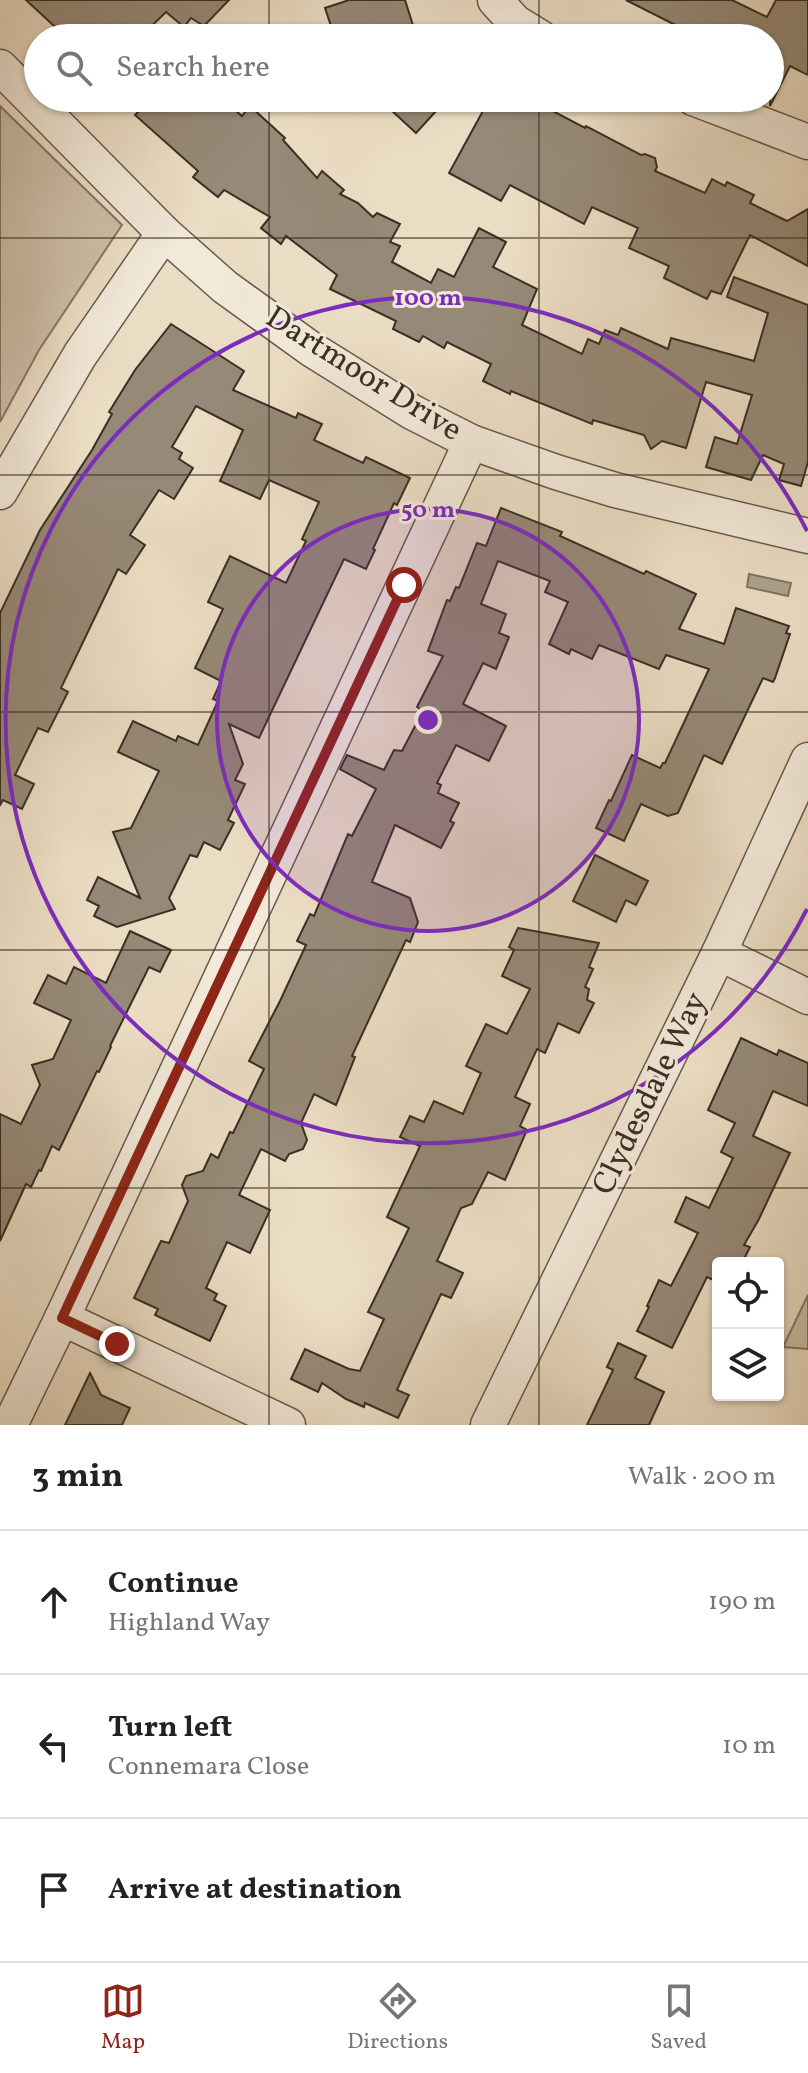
<!DOCTYPE html>
<html lang="en">
<head>
<meta charset="utf-8">
<style>
	:root { --surface:#fff; --page:#f2f2f2; --text:#222; --muted:#767676; --line:#e0e0e0; --accent:#8f2418 }
	body { margin:0; font-family:Vollkorn,serif; background:var(--page); color:var(--text) }
	.controls { position:absolute; right:24px; bottom:24px; display:grid; overflow:hidden; border-radius:8px; box-shadow:0 2px 6px #0004 }
	.controls button { width:72px; height:72px; display:grid; place-items:center; padding:0; border:0; border-bottom:2px solid var(--line); background:var(--surface); color:var(--text); font:40px sans-serif }
	.stop { position:absolute; width:24px; height:24px; margin:-18px; border:6px solid #8f2418; border-radius:50%; background:#fff }
	.stop.end { background:#8f2418; border-color:#fff; box-shadow:0 2px 8px #0008 }
	.list { margin:0; padding:0; list-style:none }
	h2 { display:flex; justify-content:space-between; align-items:center; height:104px; margin:0; padding:0 32px; font-size:34px }
	h2 small { font-size:26px; font-weight:400; color:var(--muted) }
	.list li { display:grid; grid-template-columns:52px 1fr auto; gap:24px; align-items:center; box-sizing:border-box; height:144px; padding:0 32px; border-top:2px solid var(--line) }
	.list b { display:block; font-size:30px; white-space:nowrap }
	.list p { margin:0; font-size:26px; white-space:nowrap; color:var(--muted) }
	.list em { font-size:26px; font-style:normal; color:var(--muted) }
	.icon { flex:none; width:44px; height:44px; fill:none; stroke:currentColor; stroke-width:2; stroke-linecap:round; stroke-linejoin:round }
	.map { position:relative; flex:none; width:808px; height:1425px; overflow:hidden }
	.search { position:absolute; background:var(--surface); box-shadow:0 2px 6px #0004; left:24px; right:24px; top:24px; height:88px; display:flex; align-items:center; gap:20px; box-sizing:border-box; padding:0 28px; border-radius:44px; color:var(--muted); font-size:30px }
	.sheet { height:536px; background:var(--surface) }
	nav { display:flex; justify-content:space-around; align-items:center; box-sizing:border-box; height:112px; border-top:2px solid var(--line); background:var(--surface); font-size:22px; color:var(--muted) }
	nav a { display:grid; justify-items:center; gap:4px }
	nav .on { color:var(--accent) }
	.map>svg:first-child { display:block }
	.green { fill:#cdbfa9; stroke:#837766; stroke-width:2 }
	.water { fill:#aea28d; stroke:#7f7463; stroke-width:2 }
	.building { fill:#968977; stroke:#392f23; stroke-width:2 }
	.lines { fill:none; stroke-linecap:round; stroke-linejoin:round }
	.minor-casing { stroke:#665a4b; stroke-width:37 }
	.minor { stroke:#f2e9d9; stroke-width:34 }
	.route { stroke:#8f2418; stroke-width:10 }
	.grid { fill:none; stroke:#392f23; stroke-width:2; stroke-opacity:0.55 }
	.ring { fill:none; stroke:#7b2cbf; stroke-width:4 }
	.labels { text-anchor:middle; dominant-baseline:central; stroke-width:6; stroke-linejoin:round; paint-order:stroke }
	.street-label { font-size:32px; fill:#392f23; stroke:#f2e9d9 }
	.centre { fill:#7b2cbf; stroke:#f2e9d9; stroke-width:4 }
	.ring-label { font-size:24px; text-anchor:middle; font-weight:bold; fill:#7b2cbf; stroke:#f2e9d9; stroke-width:6; stroke-linejoin:round; paint-order:stroke }
</style>
</head>
<body>
<div class="map">
<svg width="808" height="1425" viewBox="0 0 808 1425">
	<rect width="100%" height="100%" fill="#ebddc4"/>
	<filter id="stains"><feTurbulence type="fractalNoise" baseFrequency=".0025" numOctaves="4"/><feColorMatrix values="0 0 0 0 .2 0 0 0 0 .09 0 0 0 0 .02 0 0 0 .5 -.17"/></filter>
	<radialGradient id="worn" r=".72"><stop offset=".6" stop-color="#630" stop-opacity="0"/><stop offset="1" stop-color="#630" stop-opacity=".3"/></radialGradient>
	<g class="green">
		<path d="M0 106 122 225 39 350 0 422Z"/>
		<path d="M808 1295V1349L783 1347Z"/>
	</g>
	<path class="water" d="M749 574 791 583 788 596 747 587Z"/>
	<g class="building">
		<path d="M26 0H229L204 26 191 18 184 27 166 12 139 38H67Z"/>
		<path d="M349 0H405L417 38H335L325 8Z"/>
		<path d="M626 0H732L767 17 776 0H808V75L790 66 770 106V38H701Z"/>
		<path d="M153 98H221L242 116 250 106 285 138 283 140 317 178 322 171 344 190 340 194 358 203 373 217 377 213 400 224 390 242 400 246 392 262 431 283 438 269 454 277 479 228 506 242 493 267 537 289 522 325 582 354 588 339 599 344 605 330 618 335 621 328 668 349 671 338 754 361 768 313 727 297 734 277 808 305V462L801 486 779 480 784 464 763 455 751 480 706 467 715 437 737 444 752 395 706 382 686 448 662 441 651 449 644 435 593 420 592 424 511 391 510 394 483 381 491 364 447 342 444 348 423 336 419 342 393 329 396 321 330 289 337 275 286 236 281 244 261 228 270 217 224 190 218 197 193 177 198 171 135 115Z"/>
		<path d="M402 98H448L416 133 391 110Z"/>
		<path d="M490 98H528L585 128 586 126 641 155 645 154 655 158 657 167 655 171 705 193 712 179 725 186 727 182 754 195 750 203 787 221 808 209V266L750 235 721 294 711 291 707 299 664 278 669 266 629 248 638 228 592 207 584 224 510 185 501 201 449 173Z"/>
		<path d="M171 324 244 371 233 390 296 418 298 413 322 424 314 440 363 463 366 457 410 478 397 505 394 503 373 549 375 550 366 569 344 559 259 738 229 724 243 764 235 780 245 784 228 820 234 823 220 850 204 842 197 857 190 855 169 898 175 909 117 927 94 916 99 906 87 900 98 877 140 898 113 832 131 828 159 771 118 752 133 721 176 741 178 736 198 745 218 701 213 699 221 681 195 668 223 609 208 602 230 556 286 583 306 541 302 539 319 502 269 480 260 499 220 481 243 430 196 406 172 447 182 453 179 459 193 468 174 499 159 490 130 535 145 545 126 574 118 569 61 688 68 692 48 732 38 728 15 775 34 784 22 809 3 800 0 805V613L40 530 92 450 112 414 109 412 135 370Z"/>
		<path d="M501 508 562 532 560 536 644 574 646 571 696 594 679 629 724 644 736 608 789 626 786 633 790 634 775 678 773 682 763 678 722 764 704 755 678 813 668 816 641 804 624 841 596 828 609 800 611 801 632 755 660 768 663 763H665L709 669 666 655 659 669 599 645 592 659 571 649 569 654 549 644 568 602 545 592 550 581 498 561 481 604 506 614 499 633 509 637 496 669 483 663 463 704 506 726 489 761 456 745 437 783 441 785 438 793 459 803 450 821 454 823 441 848 395 825 372 882 410 898 418 922 410 942 406 940 352 1056 355 1057 336 1105 314 1094 301 1123 307 1140 303 1149 289 1154 285 1161 261 1149 239 1195 270 1210 250 1253 227 1242 206 1288 217 1294 214 1300 226 1306 210 1341 155 1315 158 1309 134 1298 161 1241 169 1243 188 1201 182 1185 186 1176 203 1171 211 1154 218 1158 230 1132 233 1133 264 1069 249 1061 280 1001 306 945 297 941 310 914 314 916 348 834 352 836 376 789 340 769 347 755 384 770 394 750 402 751 423 711 417 707 443 656 428 651 447 600 450 601 456 587 459 588 477 543 486 546Z"/>
		<path d="M595 855 648 881 636 905 626 900 616 922 573 901Z"/>
		<path d="M518 928 599 943 589 967 593 969 585 987 589 989 587 1000 594 1003 579 1033 558 1023 545 1053 537 1049 515 1097 530 1104 520 1126 527 1130 505 1180 488 1172 472 1204 461 1208 437 1261 463 1273 451 1298 441 1294 404 1374 397 1390 409 1395 398 1418 365 1403 364 1407 346 1399 322 1383 318 1392 291 1379 305 1349 349 1369 360 1371 384 1319 368 1312 409 1228 387 1217 420 1146 400 1137 410 1116 424 1122 434 1101 463 1114 481 1073 466 1066 486 1024 507 1034 530 989 502 976 514 950 509 947Z"/>
		<path d="M130 931 171 950 160 972 149 967 110 1046 111 1047 99 1072 97 1071 59 1150 52 1146 41 1171 39 1170 31 1187 26 1184 0 1241V1114L21 1124 40 1085 32 1065 53 1059 71 1020 34 1003 48 975 66 984 74 967 106 983Z"/>
		<path d="M741 1038 777 1055 779 1050 808 1063V1106L773 1091 753 1136 790 1153 759 1219 744 1245 750 1247 742 1263H718V1282L707 1277 672 1348 637 1331 649 1307 647 1306 659 1280 671 1286 698 1233 675 1222 686 1197 709 1208 733 1158 721 1152 735 1123 708 1110Z"/>
		<path d="M618 1343 646 1356 635 1378 664 1392 649 1425H587L613 1370 607 1367Z"/>
		<path d="M90 1373 101 1395 130 1408 122 1425H65Z"/>
	</g>
	<g class="lines">
		<g class="minor-casing">
			<g id="minor">
				<path d="M495 0 515 22 541 38"/>
				<path d="M0 67 164 233 225 287 311 349 412 412 471 442 556 472 615 490 808 536"/>
				<path d="M693 98 808 142"/>
				<path d="M0 492 80 355 164 233"/>
				<path d="M719 953 808 997"/>
				<path d="M62 1318 288 1425"/>
				<path d="M10 1425 62 1318 471 442"/>
				<path d="M488 1425 719 953 808 760"/>
			</g>
		</g>
		<use href="#minor" class="minor"/>
	</g>
	<g class="lines">
		<path class="route" d="M117 1344 62 1318 404 585"/>
	</g>
	<path class="grid" d="M269 0V38M539 0V38M269 98V1425M539 98V1425M0 238H808M0 475H808M0 712H808M0 950H808M0 1188H808"/>
	<circle cx="428" cy="720" r="211" fill="#7b2cbf" fill-opacity=".12"/>
	<g class="ring">
		<circle cx="428" cy="720" r="211"/>
		<path d="M807 909A423 423 0 1 1 807 531"/>
	</g>
	<g class="labels">
		<g class="street-label">
			<text transform="translate(363 375) rotate(32)">Dartmoor Drive</text>
			<text transform="translate(651 1094) rotate(-64)">Clydesdale Way</text>
		</g>
	</g>
	<circle cx="428" cy="720" r="12" class="centre"/>
	<g class="ring-label">
		<text x="428" y="305">100 m</text>
		<text x="428" y="517">50 m</text>
	</g>
	<rect width="100%" height="100%" filter="url(#stains)"/>
	<rect width="100%" height="100%" fill="url(#worn)"/>
</svg>
<div class="controls">
<button><svg class="icon" aria-label="locate" viewBox="0 0 24 24"><circle cx="12" cy="12" r="6"/><path d="M12 2v4M12 18v4M2 12h4M18 12h4"/></svg></button>
<button><svg class="icon" aria-label="layers" viewBox="0 0 24 24"><path d="M12 4l9 5-9 5-9-5zM3 14l9 5 9-5"/></svg></button>
</div>
<div class="stop" style="left:404px;top:585px"></div>
<div class="stop end" style="left:117px;top:1344px"></div>
<div class="search"><svg class="icon" aria-label="search" viewBox="0 0 24 24"><circle cx="10" cy="10" r="6"/><path d="M15 15l6 6"/></svg>Search here</div>
</div>
<section class="sheet">
<h2>3 min<small>Walk · 200 m</small></h2>
<ul class="list">
<li><svg class="icon" aria-label="ahead" viewBox="0 0 24 24"><path d="M12 20V5M6 11l6-6 6 6"/></svg><div><b>Continue</b><p>Highland Way</p></div><em>190 m</em></li>
<li><svg class="icon" aria-label="left" viewBox="0 0 24 24"><path d="M17 20v-9H6M10 6l-5 5 5 5"/></svg><div><b>Turn left</b><p>Connemara Close</p></div><em>10 m</em></li>
<li><svg class="icon" aria-label="arrive" viewBox="0 0 24 24"><path d="M6 21V4h12l-3 4 3 4H6"/></svg><div><b>Arrive at destination</b></div></li>
</ul>
</section>
<nav>
<a class="on"><svg class="icon" aria-label="map" viewBox="0 0 24 24"><path d="M3 6l6-2 6 2 6-2v14l-6 2-6-2-6 2zM9 4v14M15 6v14"/></svg>Map</a>
<a><svg class="icon" aria-label="directions" viewBox="0 0 24 24"><path d="M12 3l9 9-9 9-9-9zM9 14v-3h6M13 9l2 2-2 2"/></svg>Directions</a>
<a><svg class="icon" aria-label="saved" viewBox="0 0 24 24"><path d="M7 4h10v16l-5-4-5 4z"/></svg>Saved</a>
</nav>
</body>
</html>
